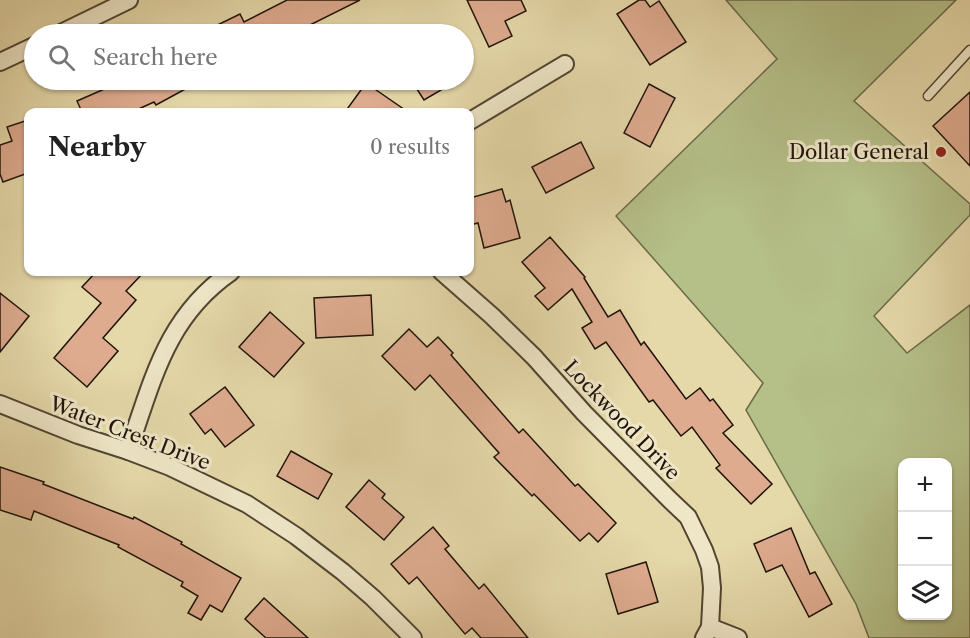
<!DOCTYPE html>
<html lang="en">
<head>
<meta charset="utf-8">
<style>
	:root { --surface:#fff; --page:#f2f2f2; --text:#222; --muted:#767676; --line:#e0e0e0 }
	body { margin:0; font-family:"Libre Caslon Text",serif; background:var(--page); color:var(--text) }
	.controls { position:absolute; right:18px; bottom:18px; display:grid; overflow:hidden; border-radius:12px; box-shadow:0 2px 4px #0004 }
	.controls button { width:54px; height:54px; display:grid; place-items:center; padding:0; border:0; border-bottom:2px solid var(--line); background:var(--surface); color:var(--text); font:30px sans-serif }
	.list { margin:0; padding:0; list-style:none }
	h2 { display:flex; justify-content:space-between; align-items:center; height:78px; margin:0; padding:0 24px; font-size:26px }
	h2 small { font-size:20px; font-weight:400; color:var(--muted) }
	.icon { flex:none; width:33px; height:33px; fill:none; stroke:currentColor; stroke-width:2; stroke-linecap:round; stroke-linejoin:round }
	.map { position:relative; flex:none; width:970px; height:638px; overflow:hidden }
	.search { position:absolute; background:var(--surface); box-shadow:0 2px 4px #0004; left:24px; top:24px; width:450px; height:66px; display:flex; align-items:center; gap:15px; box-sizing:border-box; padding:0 21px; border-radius:33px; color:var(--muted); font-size:22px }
	.panel { position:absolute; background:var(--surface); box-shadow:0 2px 4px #0004; left:24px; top:108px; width:450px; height:168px; border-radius:12px }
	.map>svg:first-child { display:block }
	.green { fill:#b5bf88; stroke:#6a6a49; stroke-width:1.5; fill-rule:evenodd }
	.building { fill:#deab8f; stroke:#20140a; stroke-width:1.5 }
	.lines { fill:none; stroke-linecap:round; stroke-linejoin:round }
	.lane-casing { stroke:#514532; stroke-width:11 }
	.street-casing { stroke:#514532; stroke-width:20 }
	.lane { stroke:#eee6c7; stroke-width:8 }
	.street { stroke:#eee6c7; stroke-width:16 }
	.poi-dot { fill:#8f2418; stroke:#eee6c7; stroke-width:2 }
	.labels { text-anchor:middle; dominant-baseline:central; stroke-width:6; stroke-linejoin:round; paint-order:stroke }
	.poi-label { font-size:20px; fill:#20140a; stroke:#eee6c7; text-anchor:end }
	.street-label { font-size:20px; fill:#20140a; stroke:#eee6c7 }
</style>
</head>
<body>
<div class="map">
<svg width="970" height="638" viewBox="0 0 970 638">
	<rect width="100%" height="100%" fill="#e5d8a9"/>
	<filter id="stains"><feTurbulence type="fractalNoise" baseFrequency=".00333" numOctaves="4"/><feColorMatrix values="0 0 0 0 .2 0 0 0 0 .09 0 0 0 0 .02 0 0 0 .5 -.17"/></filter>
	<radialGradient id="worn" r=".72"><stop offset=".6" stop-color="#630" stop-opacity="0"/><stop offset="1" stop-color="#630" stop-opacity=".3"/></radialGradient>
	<path class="green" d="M726 0H956L854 101 970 204V215L874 316 907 353 970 305V638H869L856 604 746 410 763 383 616 216 777 59ZM902 462H948V616H902Z"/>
	<g class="building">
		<path d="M287 0H360L292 34H199L240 14 244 22Z"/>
		<path d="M467 0H521L526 11 505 21 512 36 489 47Z"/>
		<path d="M639 0H645L650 7 659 1 686 42 650 65 617 14Z"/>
		<path d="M125 80H202L156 105 154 102 132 112H82L77 101Z"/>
		<path d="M411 80H458L424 100Z"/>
		<path d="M366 83 408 112H345Z"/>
		<path d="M649 84 675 98 650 147 624 133Z"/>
		<path d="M970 92V166L933 126Z"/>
		<path d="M28 120V173L3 182 0 174V145L12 141 7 127Z"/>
		<path d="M581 142 594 168 546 193 532 167Z"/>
		<path d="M502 189 506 202 510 200 520 238 484 248 478 223 470 225V198Z"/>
		<path d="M550 237 585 277 584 278 608 317 620 310 641 345 644 342 686 399 700 388 710 401 713 399 733 425 723 433 772 484 751 504 716 468 720 465 692 427 681 436 653 400 649 402 606 342 595 349 582 328 592 322 572 289 548 310 535 296 545 288 522 262Z"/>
		<path d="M96 272H144L126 291 136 300 103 338 118 351 87 387 54 358 101 303 82 287Z"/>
		<path d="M0 293 29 316 0 352Z"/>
		<path d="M371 295 373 335 316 338 314 298Z"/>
		<path d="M270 312 304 343 274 377 239 347Z"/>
		<path d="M409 329 427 347 438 337 453 353 451 355 519 433 523 429 575 486 578 484 616 523 598 542 589 533 580 541 534 494 532 496 494 457 499 453 430 375 415 390 382 356Z"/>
		<path d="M225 387 254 425 225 447 211 429 205 434 190 414Z"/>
		<path d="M291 451 332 474 318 499 277 476Z"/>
		<path d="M0 467 44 482 43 484 133 519 134 517 182 542 181 544 241 578 222 612 210 605 201 620 188 613 198 596 181 586 183 582 118 547 119 545 34 511 31 520 0 510Z"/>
		<path d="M369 480 385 494 382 498 404 517 384 540 346 507Z"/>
		<path d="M433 527 449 546 445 549 479 589 484 584 528 638H481L472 628 465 634 417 577 409 584 391 564Z"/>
		<path d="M791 528 810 574 815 572 832 604 809 617 782 565 766 572 754 544Z"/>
		<path d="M646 562 658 602 618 614 606 574Z"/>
		<path d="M264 598 308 638H266L245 619Z"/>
	</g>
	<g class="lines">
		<g class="lane-casing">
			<path id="lane" d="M928 96 970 50"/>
		</g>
		<g class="street-casing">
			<g id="street">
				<path d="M59 34 129 0"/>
				<path d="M0 62 34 46"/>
				<path d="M470 121 565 64"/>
				<path d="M442 272 492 316 534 357 584 413 669 499 688 517 704 550 710 567 712 588 710 627 704 638"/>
				<path d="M0 404 78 435 128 451 170 467 247 504 296 536 343 572 373 598 413 638"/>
				<path d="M128 451C153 380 166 317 231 272"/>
				<path d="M710 627 738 638"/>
			</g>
		</g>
		<use href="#lane" class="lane"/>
		<use href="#street" class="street"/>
	</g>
	<circle class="poi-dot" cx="941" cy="152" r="6"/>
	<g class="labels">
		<g class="poi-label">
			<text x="929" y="152">Dollar General</text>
		</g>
		<g class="street-label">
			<text transform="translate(622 420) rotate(46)">Lockwood Drive</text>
			<text transform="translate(130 433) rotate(21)">Water Crest Drive</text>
		</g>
	</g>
	<rect width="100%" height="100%" filter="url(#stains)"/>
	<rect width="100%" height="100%" fill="url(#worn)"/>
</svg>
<div class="controls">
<button>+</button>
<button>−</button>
<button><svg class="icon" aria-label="layers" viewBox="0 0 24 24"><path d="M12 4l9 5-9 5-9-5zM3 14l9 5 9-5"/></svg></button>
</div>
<div class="search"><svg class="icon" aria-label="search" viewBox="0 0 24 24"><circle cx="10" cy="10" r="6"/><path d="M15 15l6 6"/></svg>Search here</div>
<section class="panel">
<h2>Nearby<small>0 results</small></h2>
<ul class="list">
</ul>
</section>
</div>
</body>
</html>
